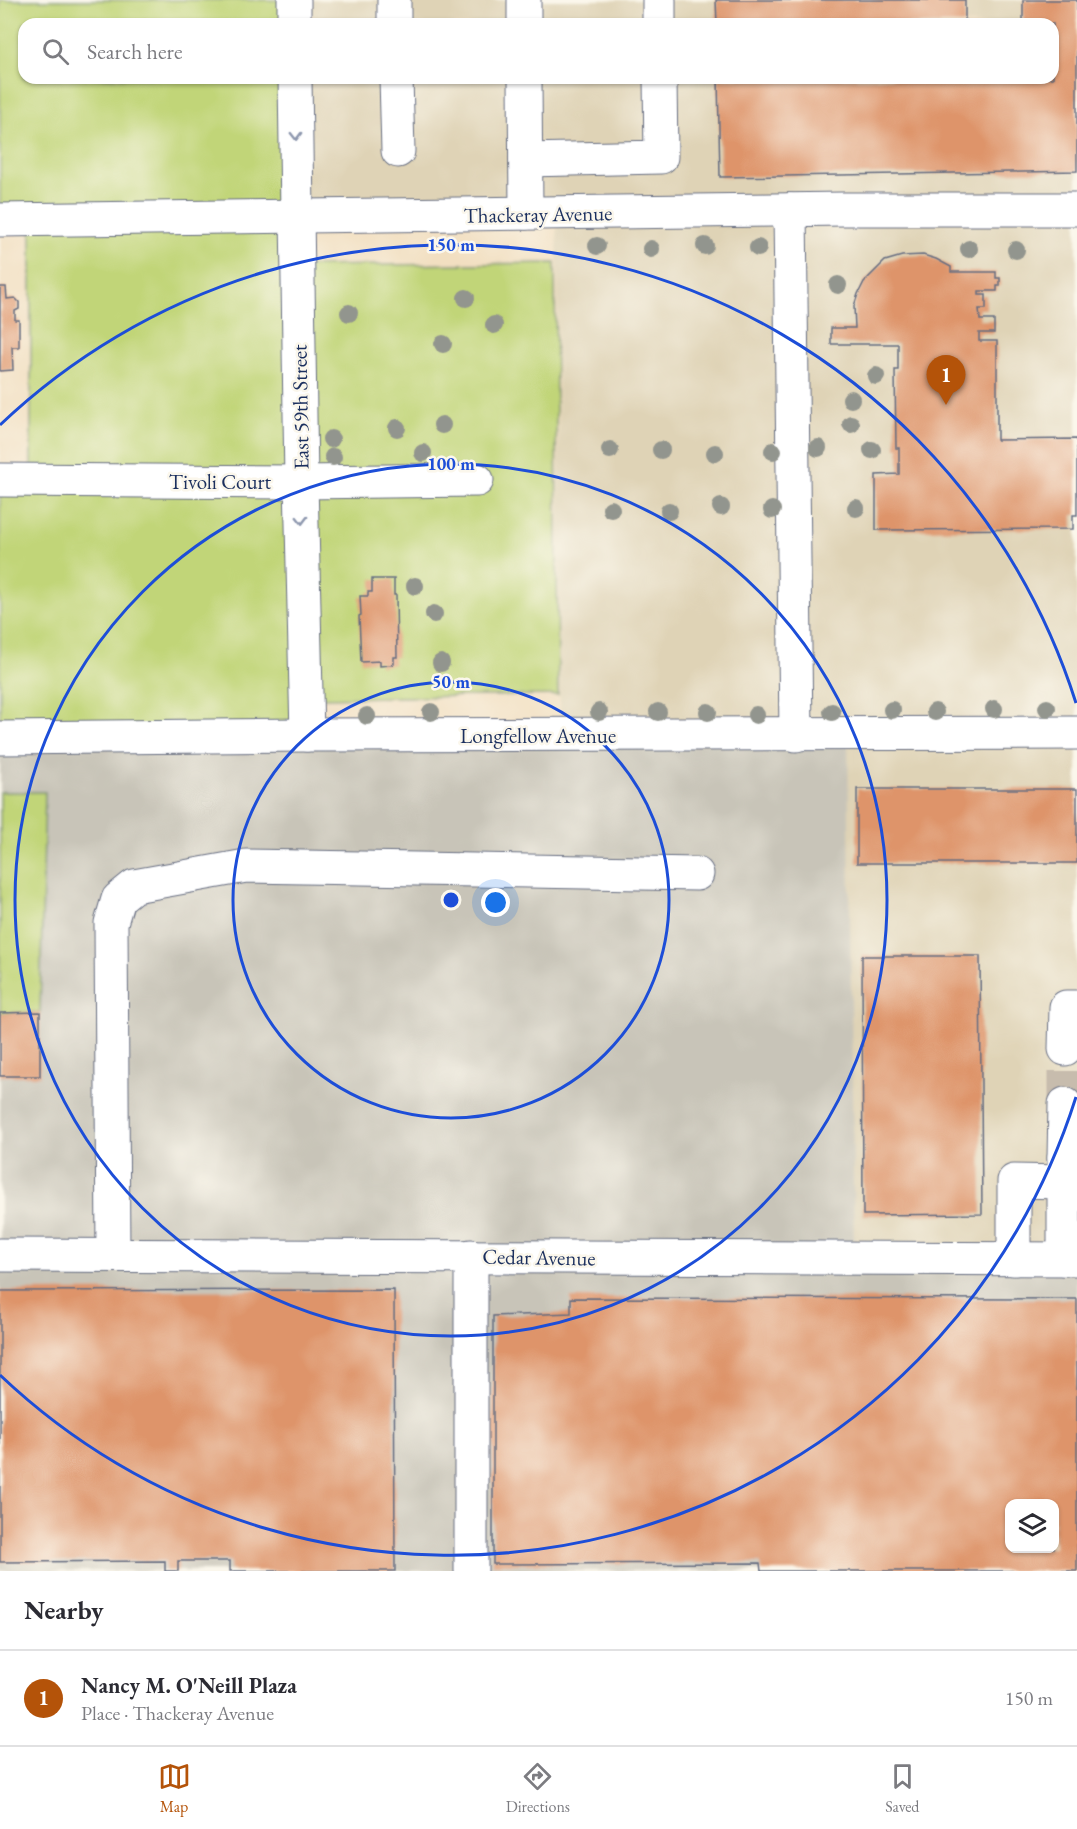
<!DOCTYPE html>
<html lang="en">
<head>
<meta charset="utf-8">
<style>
	:root { --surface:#fff; --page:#f2f2f3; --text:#2b2b33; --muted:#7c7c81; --line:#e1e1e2; --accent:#b45309 }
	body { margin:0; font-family:"EB Garamond",serif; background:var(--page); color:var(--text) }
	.controls { position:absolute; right:18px; bottom:18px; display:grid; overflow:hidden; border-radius:12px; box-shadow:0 2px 4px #0004 }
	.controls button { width:54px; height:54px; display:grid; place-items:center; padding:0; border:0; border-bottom:2px solid var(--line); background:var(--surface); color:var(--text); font:30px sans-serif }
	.you { position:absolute; left:496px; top:903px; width:21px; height:21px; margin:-15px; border:4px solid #fff; border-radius:50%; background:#1a73e8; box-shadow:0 0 0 9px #1a73e833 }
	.badge { display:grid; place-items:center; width:39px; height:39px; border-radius:50%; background:var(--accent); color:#fff; font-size:20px; font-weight:700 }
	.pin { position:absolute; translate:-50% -50px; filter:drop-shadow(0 2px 3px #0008) }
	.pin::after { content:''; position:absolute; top:32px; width:21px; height:18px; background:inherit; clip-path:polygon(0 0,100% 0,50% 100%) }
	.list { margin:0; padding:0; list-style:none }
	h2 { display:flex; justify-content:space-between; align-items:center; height:78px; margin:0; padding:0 24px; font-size:26px }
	h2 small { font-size:20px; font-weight:400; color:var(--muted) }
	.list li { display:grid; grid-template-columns:39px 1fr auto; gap:18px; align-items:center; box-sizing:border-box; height:96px; padding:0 24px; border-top:2px solid var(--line) }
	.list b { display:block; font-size:22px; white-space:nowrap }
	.list p { margin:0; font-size:20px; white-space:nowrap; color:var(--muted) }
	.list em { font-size:20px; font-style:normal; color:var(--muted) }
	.icon { flex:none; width:33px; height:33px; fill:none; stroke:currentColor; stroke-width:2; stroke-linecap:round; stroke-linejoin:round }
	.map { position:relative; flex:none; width:1077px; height:1571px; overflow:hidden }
	.search { position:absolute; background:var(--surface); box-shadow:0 2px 4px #0004; left:18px; right:18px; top:18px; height:66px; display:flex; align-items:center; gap:15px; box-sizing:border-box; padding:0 21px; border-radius:18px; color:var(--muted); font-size:22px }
	.sheet { height:174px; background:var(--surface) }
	nav { display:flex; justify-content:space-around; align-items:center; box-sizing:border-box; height:84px; border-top:2px solid var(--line); background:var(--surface); font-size:16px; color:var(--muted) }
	nav a { display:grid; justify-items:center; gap:3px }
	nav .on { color:var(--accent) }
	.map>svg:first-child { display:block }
	.built { fill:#dfd3b6 }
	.industrial { fill:#c8c4b8; fill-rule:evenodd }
	.green { fill:#c1d578; stroke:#6e826b; stroke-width:1.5 }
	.building { fill:#de946b; fill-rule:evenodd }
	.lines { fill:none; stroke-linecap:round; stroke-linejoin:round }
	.minor-tunnel { stroke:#c7bcad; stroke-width:33; stroke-dasharray:33 16; stroke-linecap:butt }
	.minor-casing { stroke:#666d81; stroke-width:35 }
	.minor { stroke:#fff; stroke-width:33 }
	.tree { fill:#92958e }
	.oneway { stroke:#8d97ae }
	.ring { fill:none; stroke:#1d4ed8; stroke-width:3 }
	.labels { text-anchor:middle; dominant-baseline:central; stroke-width:5; stroke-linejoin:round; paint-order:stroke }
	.street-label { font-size:21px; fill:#1b2f5e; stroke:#fbf7ec }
	.centre { fill:#1d4ed8; stroke:#fbf7ec; stroke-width:3 }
	.ring-label { font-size:18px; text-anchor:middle; font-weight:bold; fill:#1d4ed8; stroke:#fbf7ec; stroke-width:5; stroke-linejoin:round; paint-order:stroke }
</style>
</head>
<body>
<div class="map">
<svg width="1077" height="1571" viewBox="0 0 1077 1571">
	<rect width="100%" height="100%" fill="#fbf7ec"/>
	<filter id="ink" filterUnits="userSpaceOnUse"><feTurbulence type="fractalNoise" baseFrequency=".0167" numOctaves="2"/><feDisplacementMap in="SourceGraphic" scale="12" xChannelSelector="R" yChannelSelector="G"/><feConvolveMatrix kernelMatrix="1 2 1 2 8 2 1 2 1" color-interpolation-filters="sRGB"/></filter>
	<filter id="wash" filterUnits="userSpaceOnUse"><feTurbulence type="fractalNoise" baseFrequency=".008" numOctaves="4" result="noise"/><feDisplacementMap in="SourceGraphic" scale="24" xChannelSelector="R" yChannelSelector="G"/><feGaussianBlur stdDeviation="1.35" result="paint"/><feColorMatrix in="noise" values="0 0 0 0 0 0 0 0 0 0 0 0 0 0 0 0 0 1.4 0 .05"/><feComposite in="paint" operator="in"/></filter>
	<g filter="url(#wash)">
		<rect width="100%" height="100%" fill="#f2dfc1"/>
		<path class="built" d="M294 0H1077V1259L854 1260 560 735 557 214 297 218 295 78H1053V24H294Z"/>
		<path class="industrial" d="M848 735 854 1259H1077V1571H0V738ZM1010 1504H1054V1548H1010Z"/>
		<g class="green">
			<path d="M0 0H294V24H24V78H295L307 735 0 738V480H31V220H0Z"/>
			<path d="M555 263 558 695 316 698 313 471 307 266Z"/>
			<path d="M0 792H45L40 1012 0 1013Z"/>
		</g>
		<g id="blocks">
			<g class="building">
				<path d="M716 0H965V24H717Z"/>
				<path d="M1023 0H1077V171L720 177 718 78H1053V24H1023Z"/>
				<path d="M923 255 936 259 951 267V272H996V278H1000V286H997V291H979V295H986V309H979L980 320H994V333H979V341H997V440L1077 439V515H1073V529L876 530V475L899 474V448H896L895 370H898V344H831V328H855L854 306 858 294 864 282 885 261 902 256Z"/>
				<path d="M0 287H6L7 299 15 298 19 302V309L15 311V320H19V347H12L13 370 0 371Z"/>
				<path d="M372 579H394V595H396L397 657H394V664L391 665 380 666V661L361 662 359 616 361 615 360 596H368V592H372Z"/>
				<rect x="857" y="789" width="220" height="74"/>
				<path d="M862 956H980L982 1214 863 1215Z"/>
				<path d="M40 1012V1076H0V1013Z"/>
				<path d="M394 1290 395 1571H230V1561H178V1571H165V1561L0 1562V1291Z"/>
				<path d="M571 1298 1077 1299V1571H761L760 1563 493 1564V1316L571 1313ZM1010 1504H1054V1548H1010Z"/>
			</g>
		</g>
	</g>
	<g filter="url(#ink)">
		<use href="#blocks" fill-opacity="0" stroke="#666d81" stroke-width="1.5"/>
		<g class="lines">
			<path class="minor-tunnel" d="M1065 1104V1049"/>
			<g class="minor-casing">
				<g id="minor">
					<path d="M294 0V24"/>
					<path d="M394 0V24"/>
					<path d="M524 0V24"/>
					<path d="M659 0V24"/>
					<path d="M295 78 301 482 307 735"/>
					<path d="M396 78 398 151"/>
					<path d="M525 78 526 213"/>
					<path d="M526 160 661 157 660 78"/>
					<path d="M790 210 796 735"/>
					<path d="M0 220 843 209H1077"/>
					<path d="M0 480 301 482 477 480"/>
					<path d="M0 738 307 735 1077 733"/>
					<path d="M1065 1049 1066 1007H1077"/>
					<path d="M1065 1104 1064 1158H1077"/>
					<path d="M0 1255 1077 1259"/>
					<path d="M113 1255 111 923 118 899 134 886 246 866 697 874"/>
					<path d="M471 1256V1571"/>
					<path d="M1014 1259V1181L1064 1182"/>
					<path d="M1064 1259V1158"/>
				</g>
			</g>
			<use href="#minor" class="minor"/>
		</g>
		<g class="tree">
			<circle cx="597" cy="246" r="9"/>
			<circle cx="705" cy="246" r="9"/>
			<circle cx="758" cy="248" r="9"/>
			<circle cx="651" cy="249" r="9"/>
			<circle cx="969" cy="249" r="9"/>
			<circle cx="1016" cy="250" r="9"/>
			<circle cx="838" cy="285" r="9"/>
			<circle cx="466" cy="298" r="9"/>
			<circle cx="349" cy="313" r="9"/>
			<circle cx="494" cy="325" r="9"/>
			<circle cx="443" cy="344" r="9"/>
			<circle cx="876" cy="376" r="9"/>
			<circle cx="851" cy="399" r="9"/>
			<circle cx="851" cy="424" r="9"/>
			<circle cx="442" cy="425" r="9"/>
			<circle cx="397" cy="428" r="9"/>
			<circle cx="331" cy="439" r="9"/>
			<circle cx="818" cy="448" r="9"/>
			<circle cx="610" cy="450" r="9"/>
			<circle cx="661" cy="450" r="9"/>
			<circle cx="872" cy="450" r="9"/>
			<circle cx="773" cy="451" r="9"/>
			<circle cx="423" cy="453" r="9"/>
			<circle cx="715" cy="453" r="9"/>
			<circle cx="333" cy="457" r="9"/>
			<circle cx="721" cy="507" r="9"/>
			<circle cx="856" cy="508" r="9"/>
			<circle cx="611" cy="509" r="9"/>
			<circle cx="772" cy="510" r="9"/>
			<circle cx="669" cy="511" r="9"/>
			<circle cx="415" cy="586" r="9"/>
			<circle cx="434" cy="614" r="9"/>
			<circle cx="441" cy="663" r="9"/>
			<circle cx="1047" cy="708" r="9"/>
			<circle cx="994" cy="709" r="9"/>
			<circle cx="892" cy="710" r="9"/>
			<circle cx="431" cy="712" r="9"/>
			<circle cx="599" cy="712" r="9"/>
			<circle cx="658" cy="712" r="9"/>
			<circle cx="708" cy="712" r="9"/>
			<circle cx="832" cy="712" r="9"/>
			<circle cx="935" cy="712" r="9"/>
			<circle cx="756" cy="715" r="9"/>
			<circle cx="367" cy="716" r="9"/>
		</g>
		<defs><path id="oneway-chevron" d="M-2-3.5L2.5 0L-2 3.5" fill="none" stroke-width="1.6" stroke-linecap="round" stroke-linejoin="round" transform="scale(1.5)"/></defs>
		<g class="oneway">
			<use href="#oneway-chevron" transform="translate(296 136) rotate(89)"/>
			<use href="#oneway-chevron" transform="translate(302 520) rotate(89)"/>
		</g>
	</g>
	<g class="ring">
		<circle cx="451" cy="900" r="218"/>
		<circle cx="451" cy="900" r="436"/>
		<path d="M1076 1097A655 655 0 0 1 0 1375M0 425A655 655 0 0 1 1076 703"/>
	</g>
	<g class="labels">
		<g class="street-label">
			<text transform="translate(538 214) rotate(-1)">Thackeray Avenue</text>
			<text transform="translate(300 407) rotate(-91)">East 59th Street</text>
			<text x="220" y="481">Tivoli Court</text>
			<text x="538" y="735">Longfellow Avenue</text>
			<text transform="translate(539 1257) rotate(1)">Cedar Avenue</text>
		</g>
	</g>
	<circle cx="451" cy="900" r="9" class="centre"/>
	<g class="ring-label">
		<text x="451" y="251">150 m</text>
		<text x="451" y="470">100 m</text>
		<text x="451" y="688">50 m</text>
	</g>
</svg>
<div class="controls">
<button><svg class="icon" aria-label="layers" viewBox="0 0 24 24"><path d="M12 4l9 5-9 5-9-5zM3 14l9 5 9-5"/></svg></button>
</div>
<div class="you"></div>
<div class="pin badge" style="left:946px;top:405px">1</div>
<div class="search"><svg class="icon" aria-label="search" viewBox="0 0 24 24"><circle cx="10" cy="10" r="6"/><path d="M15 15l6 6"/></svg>Search here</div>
</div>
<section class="sheet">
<h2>Nearby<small></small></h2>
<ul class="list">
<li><span class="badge">1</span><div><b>Nancy M. O'Neill Plaza</b><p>Place · Thackeray Avenue</p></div><em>150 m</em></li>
</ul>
</section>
<nav>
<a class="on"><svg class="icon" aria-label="map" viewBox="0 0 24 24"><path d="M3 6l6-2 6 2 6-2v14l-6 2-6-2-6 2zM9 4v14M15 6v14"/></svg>Map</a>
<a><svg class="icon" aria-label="directions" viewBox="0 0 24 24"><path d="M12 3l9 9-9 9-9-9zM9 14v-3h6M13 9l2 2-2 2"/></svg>Directions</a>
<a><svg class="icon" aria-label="saved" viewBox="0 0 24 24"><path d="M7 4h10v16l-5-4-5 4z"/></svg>Saved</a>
</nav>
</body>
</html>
